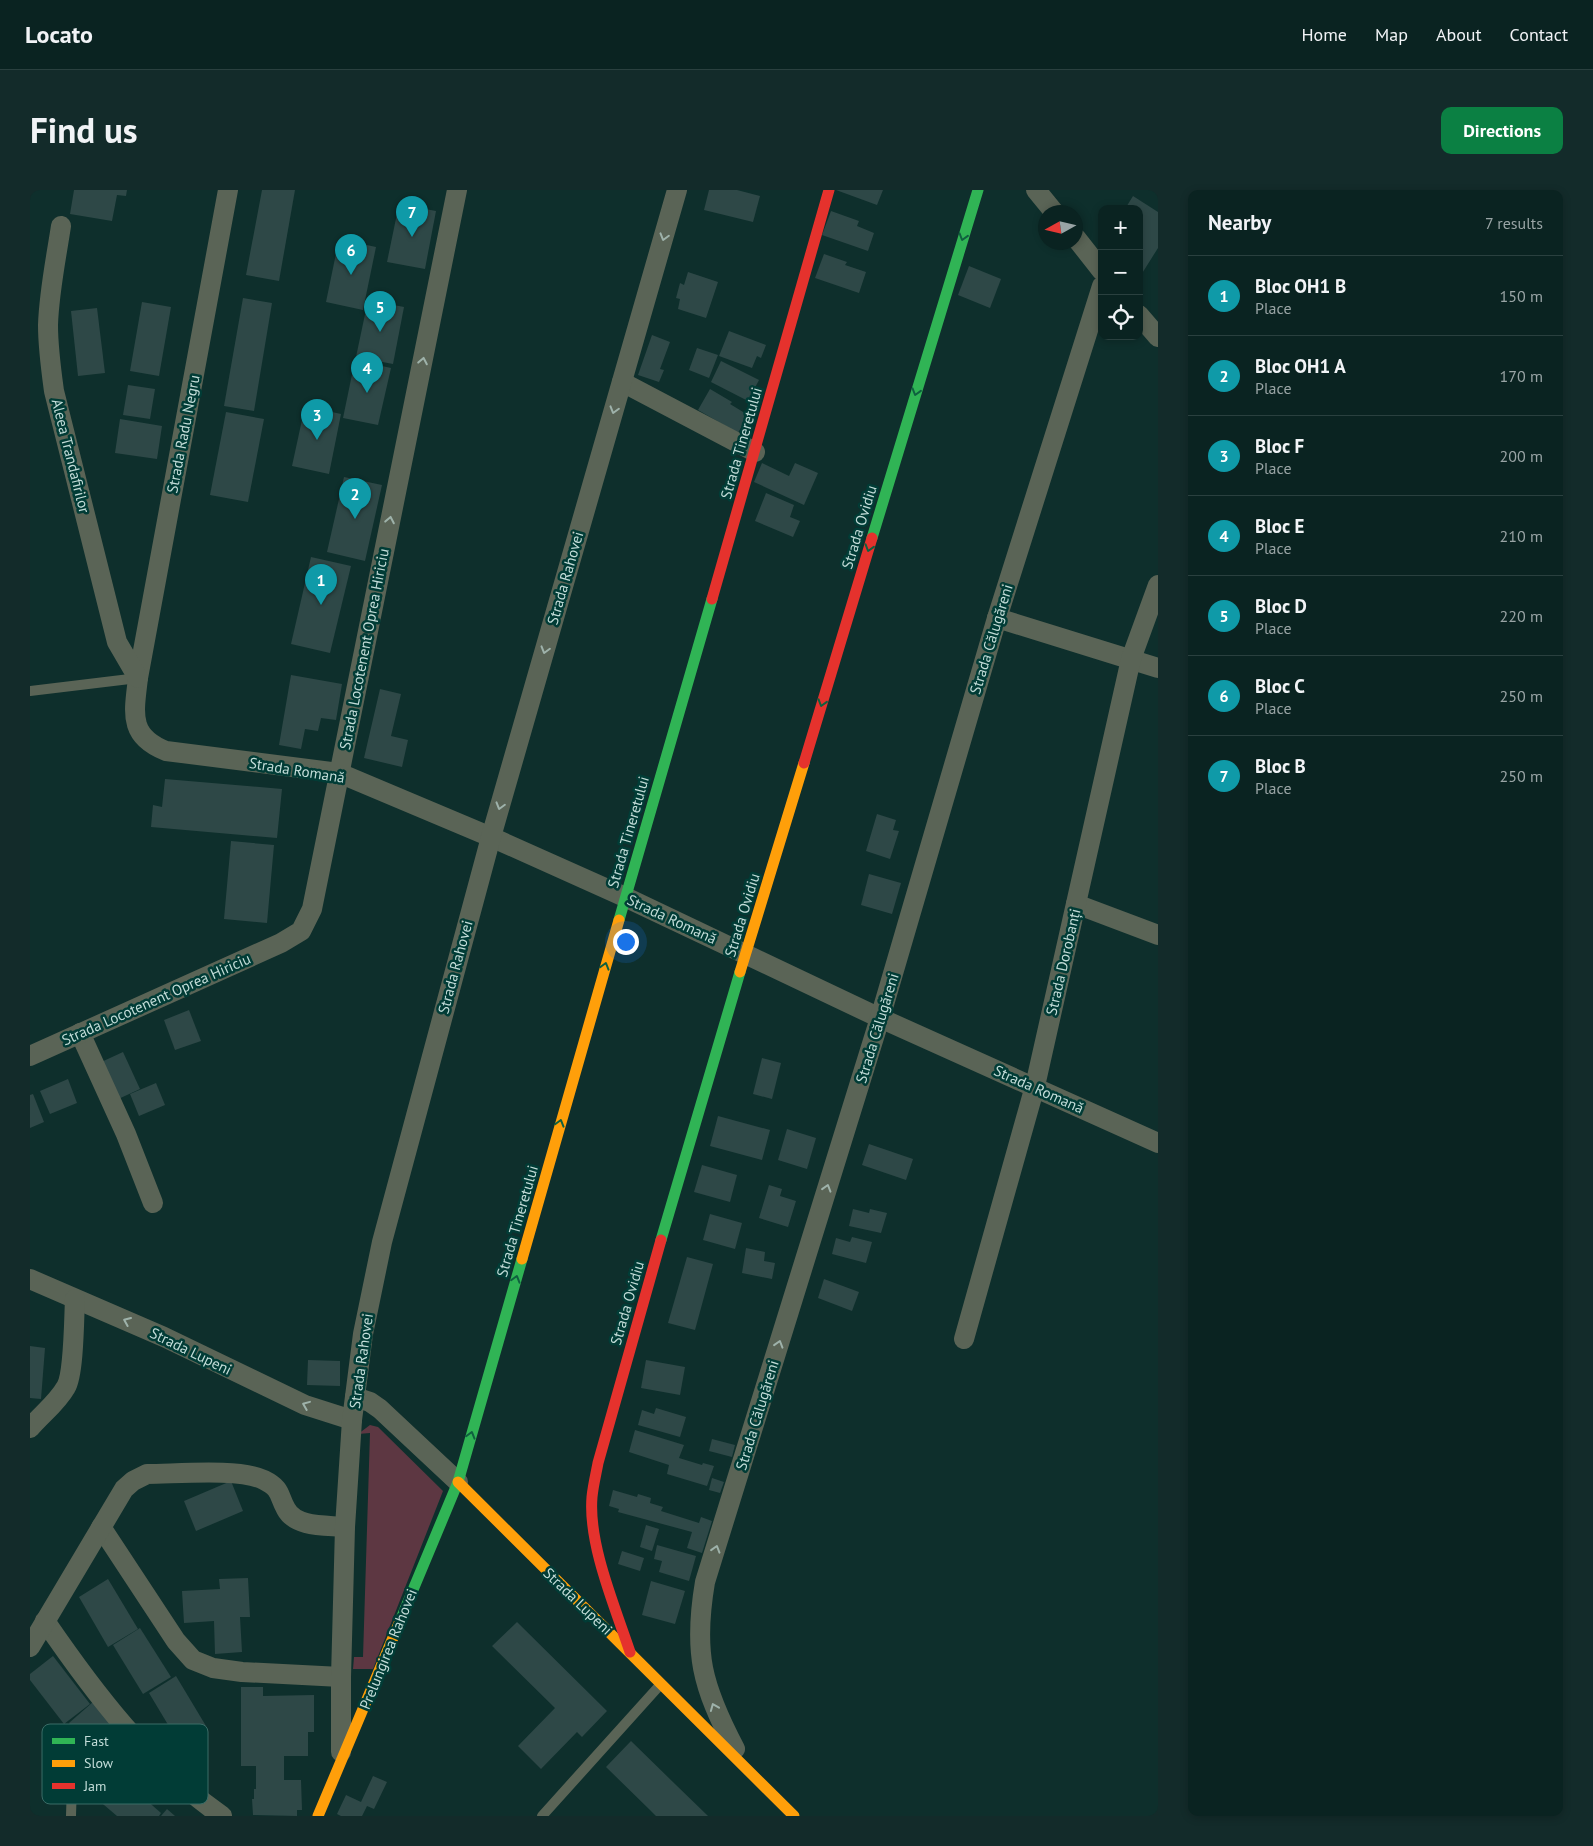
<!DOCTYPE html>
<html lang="en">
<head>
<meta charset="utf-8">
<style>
	:root { --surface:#0a2321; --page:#132b2a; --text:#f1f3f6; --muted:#99a4a5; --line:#2a403f; --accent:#0b8043 }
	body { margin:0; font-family:"PT Sans",sans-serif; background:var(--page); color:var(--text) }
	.controls { position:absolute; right:15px; top:15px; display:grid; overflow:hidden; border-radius:10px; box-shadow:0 2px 8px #0003 }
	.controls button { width:45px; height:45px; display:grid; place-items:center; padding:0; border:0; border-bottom:1px solid var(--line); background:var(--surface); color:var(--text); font:25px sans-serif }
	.compass { position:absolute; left:1008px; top:15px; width:45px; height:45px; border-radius:50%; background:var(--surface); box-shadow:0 2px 8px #0003; rotate:262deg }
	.you { position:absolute; left:595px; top:751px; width:18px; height:18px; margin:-12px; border:4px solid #fff; border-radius:50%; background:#1a73e8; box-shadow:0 0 0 8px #1a73e833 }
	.badge { display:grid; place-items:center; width:32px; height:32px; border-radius:50%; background:var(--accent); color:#fff; font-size:16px; font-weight:700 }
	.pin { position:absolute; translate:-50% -41px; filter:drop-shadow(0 1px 2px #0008) }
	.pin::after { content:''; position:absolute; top:26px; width:18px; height:15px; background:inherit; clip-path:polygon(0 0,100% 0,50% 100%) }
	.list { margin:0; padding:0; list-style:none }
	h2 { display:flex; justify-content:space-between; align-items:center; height:65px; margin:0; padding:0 20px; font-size:21px }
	h2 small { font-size:16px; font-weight:400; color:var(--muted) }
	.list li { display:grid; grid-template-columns:32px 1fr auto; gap:15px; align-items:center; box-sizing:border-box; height:80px; padding:0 20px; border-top:1px solid var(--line) }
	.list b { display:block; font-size:19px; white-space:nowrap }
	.list p { margin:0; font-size:16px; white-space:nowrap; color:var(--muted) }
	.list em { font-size:16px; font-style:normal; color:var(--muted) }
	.icon { flex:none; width:28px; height:28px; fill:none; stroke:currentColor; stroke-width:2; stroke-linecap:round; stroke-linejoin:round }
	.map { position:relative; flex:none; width:1128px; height:1626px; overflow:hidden; border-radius:10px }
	header { display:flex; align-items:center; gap:30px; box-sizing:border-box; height:70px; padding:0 25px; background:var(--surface); border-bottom:1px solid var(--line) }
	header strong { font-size:24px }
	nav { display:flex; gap:28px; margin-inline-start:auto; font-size:18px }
	.intro { display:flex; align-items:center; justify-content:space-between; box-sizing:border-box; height:120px; padding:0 30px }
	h1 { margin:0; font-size:35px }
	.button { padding:12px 22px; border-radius:10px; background:var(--accent); color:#fff; font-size:18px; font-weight:700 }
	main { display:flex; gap:30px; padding:0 30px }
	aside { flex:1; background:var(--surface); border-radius:10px; box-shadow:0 2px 8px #0003 }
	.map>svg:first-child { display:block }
	.green { fill:#5d3742 }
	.building { fill:#2e4847 }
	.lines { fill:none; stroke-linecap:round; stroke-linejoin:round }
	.lane { stroke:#5a6456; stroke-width:10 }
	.street { stroke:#5a6456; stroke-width:20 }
	.fast { stroke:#30b455; stroke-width:11 }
	.slow { stroke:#ff9f0a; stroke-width:11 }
	.jam { stroke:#e5322d; stroke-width:11 }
	.oneway { stroke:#9eb2aa }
	.oneway2 { stroke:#0f603f }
	.labels { text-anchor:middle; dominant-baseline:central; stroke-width:5; stroke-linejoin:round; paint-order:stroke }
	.street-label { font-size:15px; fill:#c2dcd8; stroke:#013c36 }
	.key { fill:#013c36; stroke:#3b6c67; stroke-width:1 }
	.key-label { font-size:14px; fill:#c2dcd8 }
</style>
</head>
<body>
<header>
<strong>Locato</strong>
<nav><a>Home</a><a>Map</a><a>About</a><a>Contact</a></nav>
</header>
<div class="intro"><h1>Find us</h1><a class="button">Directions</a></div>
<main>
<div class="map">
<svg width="1128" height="1626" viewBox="0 0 1128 1626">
	<rect width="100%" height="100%" fill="#0e2f2c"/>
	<path class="green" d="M340 1235 348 1237 413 1301 343 1479H323L324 1467H333L340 1243 328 1244Z"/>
	<g class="building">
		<path d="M44 0H97L96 6 87 5 82 31 40 24Z"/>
		<path d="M232 0H265L249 91 216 85Z"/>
		<path d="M679 0H707L730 6 723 32 674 20Z"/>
		<path d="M806 0H853L847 15Z"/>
		<path d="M1103 6 1128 22V58L1111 85 1109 84V19H1095Z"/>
		<path d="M369 14 406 21 395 79 357 72Z"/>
		<path d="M801 21 829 31 827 36 844 43 838 61 792 45Z"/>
		<path d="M309 49 346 57 333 120 296 112Z"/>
		<path d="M794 64 817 72 815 75 836 82 829 103 785 88Z"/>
		<path d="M939 76 971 89 960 118 928 105Z"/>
		<path d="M658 82 688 92 676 128 648 119 650 109 646 108 650 93 654 95Z"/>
		<path d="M213 108 242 113 224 221 194 216Z"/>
		<path d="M338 110 374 117 363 174 326 167Z"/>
		<path d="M112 112 141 117 129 186 100 181Z"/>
		<path d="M67 118 75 183 48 186 41 121Z"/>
		<path d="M699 141 736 155 731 168 727 166 722 178 689 166Z"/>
		<path d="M622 145 640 152 630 179 634 180 629 192 608 185Z"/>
		<path d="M667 158 688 165 679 188 659 180Z"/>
		<path d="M325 170 361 178 348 235 313 228Z"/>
		<path d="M691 171 729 190 718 211 681 192Z"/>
		<path d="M98 195 125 199 120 229 93 225Z"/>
		<path d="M680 199 702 212 700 214 718 225 708 243 668 220Z"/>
		<path d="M275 216 311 224 299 284 262 276Z"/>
		<path d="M196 222 234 229 218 312 180 305Z"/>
		<path d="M90 229 132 236 127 269 85 263Z"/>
		<path d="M732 273 759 286 765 273 788 283 774 315 724 292Z"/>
		<path d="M314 287 352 295 335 371 297 362Z"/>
		<path d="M736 303 764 315 760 327 770 331 763 347 725 331Z"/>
		<path d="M281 367 321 376 300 463 261 454Z"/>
		<path d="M261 485 312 494 306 530 291 528 288 541 275 539 271 559 249 555Z"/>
		<path d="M350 499 371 504 361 546 378 550 372 577 334 568Z"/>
		<path d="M135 589 252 599 247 648 121 637 123 615 132 617Z"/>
		<path d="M847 624 866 630 863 640 869 641 860 669 836 661Z"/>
		<path d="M201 651 244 655 237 733 194 729Z"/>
		<path d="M839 684 871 693 862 724 831 715Z"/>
		<path d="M159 820 171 851 145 860 134 830Z"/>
		<path d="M93 862 110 899 84 911 67 874Z"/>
		<path d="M732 868 751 873 742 909 723 904Z"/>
		<path d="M38 889 47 913 20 924 10 901Z"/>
		<path d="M126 893 135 915 109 926 100 904Z"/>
		<path d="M3 904 14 932 0 938V905Z"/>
		<path d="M688 926 740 940 732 970 680 956Z"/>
		<path d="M757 939 786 948 777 979 748 970Z"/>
		<path d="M839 954 883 969 876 990 832 975Z"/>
		<path d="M672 975 707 985 700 1012 664 1002Z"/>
		<path d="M739 995 752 999 750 1006 766 1011 758 1037 729 1028Z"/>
		<path d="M823 1019 839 1023 840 1019 857 1023 851 1043 819 1036Z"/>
		<path d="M680 1024 712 1033 705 1059 673 1050Z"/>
		<path d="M822 1047 842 1052 836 1073 802 1064 806 1048 820 1052Z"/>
		<path d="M716 1058 735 1062 734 1071 745 1073 742 1089 712 1083Z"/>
		<path d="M657 1067 683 1074 665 1140 638 1133Z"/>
		<path d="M794 1089 829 1102 822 1121 788 1108Z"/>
		<path d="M0 1156 15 1158 11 1209 0 1208Z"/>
		<path d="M278 1170 310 1171V1196L277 1195Z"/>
		<path d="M616 1170 655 1177 650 1205 611 1198Z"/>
		<path d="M626 1218 656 1227 650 1247 608 1235 612 1220 624 1224Z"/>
		<path d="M605 1240 654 1255 649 1268 672 1275 673 1273 684 1276 677 1296 637 1284 639 1275 599 1262Z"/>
		<path d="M682 1249 705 1255 702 1267 679 1261Z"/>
		<path d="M682 1288 694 1292 690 1303 679 1300Z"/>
		<path d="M201 1291 213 1321 166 1341 154 1311Z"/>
		<path d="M583 1300 607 1307 608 1304 621 1308 620 1313 633 1317 631 1321 669 1333 671 1327 682 1331 672 1363 657 1358 662 1342 588 1322 589 1319 579 1316Z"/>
		<path d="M616 1335 629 1339 622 1361 610 1357Z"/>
		<path d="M627 1355 666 1366 659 1391 629 1382 632 1371 624 1369Z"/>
		<path d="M592 1361 614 1368 610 1381 588 1374Z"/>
		<path d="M218 1388 220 1427H210L212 1462 185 1464 184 1431 154 1433 152 1401 190 1399 189 1389Z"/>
		<path d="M78 1389 108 1439 78 1457 49 1407Z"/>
		<path d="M621 1391 655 1401 645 1434 612 1425Z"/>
		<path d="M487 1432 577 1521 552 1547 547 1542 511 1579 488 1556 525 1518 462 1456Z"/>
		<path d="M110 1438 141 1487 113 1504 83 1455Z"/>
		<path d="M23 1466 60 1514 34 1534 0 1490V1484Z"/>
		<path d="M146 1486 176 1536 149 1553 119 1503Z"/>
		<path d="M211 1497H233V1506L284 1505V1542H278V1566H254V1590H271L272 1620H267V1626L223 1625 222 1609H224V1599H226V1576H211Z"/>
		<path d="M63 1512 105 1562 80 1582 39 1533Z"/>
		<path d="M601 1551 645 1594 678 1626H626L620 1620 576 1577Z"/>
		<path d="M88 1585 131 1623 129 1626H87L67 1609Z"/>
		<path d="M343 1586 357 1592 344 1619 337 1616 332 1626H311L307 1624 316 1605 331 1612Z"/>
		<path d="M137 1619 145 1626H131Z"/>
	</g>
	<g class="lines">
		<g class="lane">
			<path d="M0 501 108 488"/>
			<path d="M41 1626 42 1594"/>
			<path d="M512 1626 630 1495"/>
		</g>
		<g class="street">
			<path d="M198 0 108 488C104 523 98 546 136 561L309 583 461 647 595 707 850 828 1128 953"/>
			<path d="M1006 0 1024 22"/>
			<path d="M31 36C26 69 19 102 18 135 18 158 21 179 24 201L87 452 108 488"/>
			<path d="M1046 48 1072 81"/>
			<path d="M1109 125 1128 147"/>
			<path d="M592 192 725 262"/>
			<path d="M967 428 1128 478"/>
			<path d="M1046 714 1128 745"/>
			<path d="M50 843 96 944 123 1013"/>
			<path d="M0 866 251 753 271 741 282 719 427 0"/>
			<path d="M0 1089 134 1147 275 1215 322 1230"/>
			<path d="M934 1149 1005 896 1101 469 1128 395"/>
			<path d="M325 1207 340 1212 350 1219 428 1292"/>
			<path d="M0 1238C12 1224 27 1213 36 1197 44 1184 44 1127 45 1109"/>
			<path d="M71 1337 146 1451 163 1470 183 1478 212 1482 311 1487"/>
			<path d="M15 1431C65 1504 118 1574 192 1626"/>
			<path d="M0 1457 94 1299 103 1291 117 1284C146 1284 210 1278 234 1290 252 1299 248 1305 256 1319 266 1338 297 1335 315 1337"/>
			<path d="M705 1559C672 1496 663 1463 675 1392L850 828 967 428 1072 96"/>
			<path d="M311 1562V1487L315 1337 322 1230 333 1144 352 1052 461 647 647 0"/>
		</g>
		<g class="fast">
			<path d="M842 348 948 0"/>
			<path d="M589 730 682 409"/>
			<path d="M631 1050 710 782"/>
			<path d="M370 1431 428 1292 492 1069"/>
		</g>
		<g class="slow">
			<path d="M710 782 774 573"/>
			<path d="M492 1069 589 730"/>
			<path d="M428 1292 764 1626"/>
			<path d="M288 1626 370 1431"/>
		</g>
		<g class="jam">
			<path d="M682 409 799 0"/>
			<path d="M774 573 842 348"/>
			<path d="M600 1462C585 1417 558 1354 562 1307 563 1296 566 1284 568 1273L631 1050"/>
		</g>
	</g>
	<defs><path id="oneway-chevron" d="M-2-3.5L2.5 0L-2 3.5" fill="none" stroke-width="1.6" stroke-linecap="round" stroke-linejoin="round" transform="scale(1.25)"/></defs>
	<g class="oneway">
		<use href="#oneway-chevron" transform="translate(634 47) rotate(106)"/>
		<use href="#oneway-chevron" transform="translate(393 171) rotate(-79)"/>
		<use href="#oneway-chevron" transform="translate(584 220) rotate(106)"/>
		<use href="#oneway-chevron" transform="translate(360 330) rotate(-79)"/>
		<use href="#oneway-chevron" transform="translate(515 460) rotate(106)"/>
		<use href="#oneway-chevron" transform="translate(470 616) rotate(106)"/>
		<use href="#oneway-chevron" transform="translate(797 998) rotate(-73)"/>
		<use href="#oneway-chevron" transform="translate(97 1131) rotate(-157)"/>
		<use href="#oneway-chevron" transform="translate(749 1154) rotate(-73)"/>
		<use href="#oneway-chevron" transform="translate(276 1215) rotate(-158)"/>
		<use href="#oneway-chevron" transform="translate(686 1359) rotate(-73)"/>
		<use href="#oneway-chevron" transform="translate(684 1517) rotate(-112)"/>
	</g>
	<g class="oneway2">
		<use href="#oneway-chevron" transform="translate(933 47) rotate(107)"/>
		<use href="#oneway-chevron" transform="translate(886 202) rotate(107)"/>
		<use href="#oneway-chevron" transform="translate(839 358) rotate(107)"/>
		<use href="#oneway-chevron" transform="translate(792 513) rotate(107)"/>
		<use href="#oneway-chevron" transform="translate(575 776) rotate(-74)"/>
		<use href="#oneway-chevron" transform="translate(530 933) rotate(-74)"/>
		<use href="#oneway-chevron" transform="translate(486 1089) rotate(-74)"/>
		<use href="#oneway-chevron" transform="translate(441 1245) rotate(-74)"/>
	</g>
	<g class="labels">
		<g class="street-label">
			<text transform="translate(153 244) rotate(-79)">Strada Radu Negru</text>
			<text transform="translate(711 253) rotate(-74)">Strada Tineretului</text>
			<text transform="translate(41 266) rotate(76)">Aleea Trandafirilor</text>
			<text transform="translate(829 337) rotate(-73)">Strada Ovidiu</text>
			<text transform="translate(535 388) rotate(-74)">Strada Rahovei</text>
			<text transform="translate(961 449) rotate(-73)">Strada Călugăreni</text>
			<text transform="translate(334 459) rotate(-79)">Strada Locotenent Oprea Hiriciu</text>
			<text transform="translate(267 580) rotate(9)">Strada Romană</text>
			<text transform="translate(598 642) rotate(-74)">Strada Tineretului</text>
			<text transform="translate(712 725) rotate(-73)">Strada Ovidiu</text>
			<text transform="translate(642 729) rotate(25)">Strada Romană</text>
			<text transform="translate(1033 772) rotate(-77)">Strada Dorobanți</text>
			<text transform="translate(425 777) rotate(-75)">Strada Rahovei</text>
			<text transform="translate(126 809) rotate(-24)">Strada Locotenent Oprea Hiriciu</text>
			<text transform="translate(847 838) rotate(-73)">Strada Călugăreni</text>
			<text transform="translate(1009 899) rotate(24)">Strada Romană</text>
			<text transform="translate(487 1031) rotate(-74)">Strada Tineretului</text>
			<text transform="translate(597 1113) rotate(-74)">Strada Ovidiu</text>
			<text transform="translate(161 1161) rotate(26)">Strada Lupeni</text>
			<text transform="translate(331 1171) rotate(-82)">Strada Rahovei</text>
			<text transform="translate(727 1225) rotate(-73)">Strada Călugăreni</text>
			<text transform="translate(548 1411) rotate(44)">Strada Lupeni</text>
			<text transform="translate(358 1459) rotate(-68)">Prelungirea Rahovei</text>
		</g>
	</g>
	<rect x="12" y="1534" width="166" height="80" rx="8" class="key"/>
	<rect x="22" y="1548" width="23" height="6" fill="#30b455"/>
	<rect x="22" y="1570" width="23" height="7" fill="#ff9f0a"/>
	<rect x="22" y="1593" width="23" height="6" fill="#e5322d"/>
	<g class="key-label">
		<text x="54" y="1556">Fast</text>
		<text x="54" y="1578">Slow</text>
		<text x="54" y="1601">Jam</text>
	</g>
</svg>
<div class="controls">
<button>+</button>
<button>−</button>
<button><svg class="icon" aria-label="locate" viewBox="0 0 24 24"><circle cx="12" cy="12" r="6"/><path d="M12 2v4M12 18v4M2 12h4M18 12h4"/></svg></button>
</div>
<svg class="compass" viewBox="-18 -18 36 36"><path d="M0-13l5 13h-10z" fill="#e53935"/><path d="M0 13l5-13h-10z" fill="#99a4a5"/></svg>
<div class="you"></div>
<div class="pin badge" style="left:291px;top:415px;background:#0f9aa8">1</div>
<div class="pin badge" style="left:325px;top:329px;background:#0f9aa8">2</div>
<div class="pin badge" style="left:287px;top:250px;background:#0f9aa8">3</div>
<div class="pin badge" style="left:337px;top:203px;background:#0f9aa8">4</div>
<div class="pin badge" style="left:350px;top:142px;background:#0f9aa8">5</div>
<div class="pin badge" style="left:321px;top:85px;background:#0f9aa8">6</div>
<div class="pin badge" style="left:382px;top:47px;background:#0f9aa8">7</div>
</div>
<aside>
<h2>Nearby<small>7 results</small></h2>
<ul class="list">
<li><span class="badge" style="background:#0f9aa8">1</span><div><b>Bloc OH1 B</b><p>Place</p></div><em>150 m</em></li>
<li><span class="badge" style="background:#0f9aa8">2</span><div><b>Bloc OH1 A</b><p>Place</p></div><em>170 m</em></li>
<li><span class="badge" style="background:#0f9aa8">3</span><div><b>Bloc F</b><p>Place</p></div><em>200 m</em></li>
<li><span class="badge" style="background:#0f9aa8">4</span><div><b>Bloc E</b><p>Place</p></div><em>210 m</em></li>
<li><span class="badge" style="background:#0f9aa8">5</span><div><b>Bloc D</b><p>Place</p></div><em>220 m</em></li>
<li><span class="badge" style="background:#0f9aa8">6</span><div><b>Bloc C</b><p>Place</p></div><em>250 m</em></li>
<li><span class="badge" style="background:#0f9aa8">7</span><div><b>Bloc B</b><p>Place</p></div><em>250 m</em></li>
</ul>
</aside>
</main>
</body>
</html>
